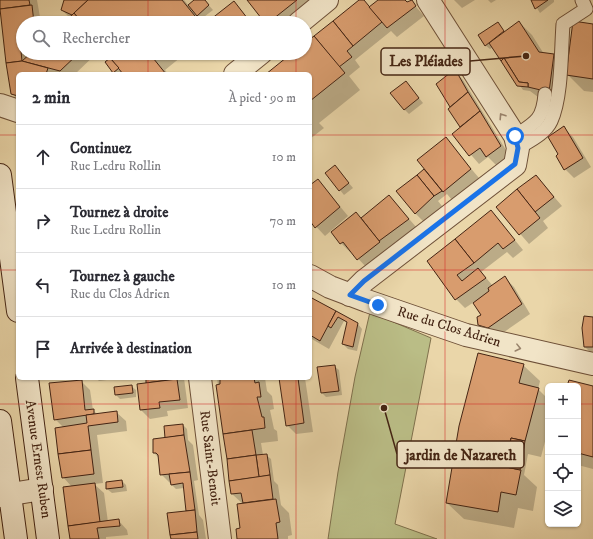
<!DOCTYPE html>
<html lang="fr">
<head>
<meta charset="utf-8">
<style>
	:root { --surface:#fff; --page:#f7f7f7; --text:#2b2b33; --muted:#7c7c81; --line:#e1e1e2 }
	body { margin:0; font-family:"IM FELL DW Pica",serif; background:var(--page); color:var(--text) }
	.controls { position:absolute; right:12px; bottom:12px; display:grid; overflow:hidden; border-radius:6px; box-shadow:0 1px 3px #0004 }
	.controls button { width:36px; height:36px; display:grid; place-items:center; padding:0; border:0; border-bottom:1px solid var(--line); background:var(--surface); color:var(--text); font:20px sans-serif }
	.stop { position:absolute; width:12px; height:12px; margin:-9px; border:3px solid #1a73e8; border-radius:50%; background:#fff }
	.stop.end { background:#1a73e8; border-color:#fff; box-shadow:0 1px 4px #0008 }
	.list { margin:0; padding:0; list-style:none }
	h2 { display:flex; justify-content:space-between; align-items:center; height:52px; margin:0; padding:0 16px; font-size:17px }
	h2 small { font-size:13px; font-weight:400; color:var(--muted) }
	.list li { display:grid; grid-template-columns:26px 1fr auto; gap:12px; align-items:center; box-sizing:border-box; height:64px; padding:0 16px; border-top:1px solid var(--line) }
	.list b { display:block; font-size:15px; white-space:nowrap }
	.list p { margin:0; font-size:13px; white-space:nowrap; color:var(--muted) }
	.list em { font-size:13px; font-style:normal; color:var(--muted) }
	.icon { flex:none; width:22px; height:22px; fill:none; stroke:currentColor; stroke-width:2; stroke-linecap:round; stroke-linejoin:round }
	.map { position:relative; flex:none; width:593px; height:539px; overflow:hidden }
	.search { position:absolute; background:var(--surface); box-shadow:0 1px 3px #0004; left:16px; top:16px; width:296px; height:44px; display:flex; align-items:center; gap:10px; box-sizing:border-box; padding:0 14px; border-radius:22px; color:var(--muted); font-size:15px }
	.panel { position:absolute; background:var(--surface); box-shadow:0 1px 3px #0004; left:16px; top:72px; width:296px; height:308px; border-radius:6px }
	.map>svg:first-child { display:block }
	.green { fill:#babd86; stroke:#7f704c }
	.shadow { fill:#0003 }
	.building { fill:#d89c6e; stroke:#442413 }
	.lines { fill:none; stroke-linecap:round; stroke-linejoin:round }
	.lane-casing { stroke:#6e5038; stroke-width:15 }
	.street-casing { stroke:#6e5038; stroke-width:24 }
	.secondary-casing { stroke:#442413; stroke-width:24 }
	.lane { stroke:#f1e4c7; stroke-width:13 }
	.street { stroke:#f1e4c7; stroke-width:22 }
	.secondary { stroke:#f1e4c7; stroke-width:22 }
	.oneway { stroke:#9a846d }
	.route { stroke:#1a73e8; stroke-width:5 }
	.grid { fill:none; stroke:#d62828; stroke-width:1; stroke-opacity:0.55 }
	.labels { text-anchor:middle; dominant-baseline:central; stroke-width:3; stroke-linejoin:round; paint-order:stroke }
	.street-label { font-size:14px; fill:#442413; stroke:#f1e4c7 }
	.leader { fill:none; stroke:#442413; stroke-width:1.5 }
	.callout-dot { fill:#442413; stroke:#f1e4c7; stroke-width:1.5 }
	.callout { fill:#f1e4c7; stroke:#442413; stroke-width:1.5 }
	.callout-label { font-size:15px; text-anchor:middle; font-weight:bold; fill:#442413 }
</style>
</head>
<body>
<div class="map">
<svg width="593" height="539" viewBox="0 0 593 539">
	<rect width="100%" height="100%" fill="#ead6a9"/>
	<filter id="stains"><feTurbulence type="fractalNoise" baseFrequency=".005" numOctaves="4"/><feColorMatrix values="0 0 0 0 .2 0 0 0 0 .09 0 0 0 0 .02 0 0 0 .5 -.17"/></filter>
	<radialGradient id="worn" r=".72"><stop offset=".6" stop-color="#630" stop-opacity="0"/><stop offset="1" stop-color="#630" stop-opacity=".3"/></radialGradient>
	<path class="green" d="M370 312 431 338 395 524 437 539H328L338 472 355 377Z"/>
	<g class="shadow">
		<path d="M0 0H37L41 23H23V53H29V56L32 53H97L75 74H18V100L12 93Z"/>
		<path d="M65 0H184L188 5 195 0H204L213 10 200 20 203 23H65L70 18 62 10Z"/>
		<path d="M248 0H333L297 23H266Z"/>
		<path d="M360 0H363L370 7 379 0H406L408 3 411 1 424 16 397 37 391 31 355 60 360 67 349 76 360 90 319 123 324 128 310 139V74H268L294 53H305V44Z"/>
		<path d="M454 0H475L462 8Z"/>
		<path d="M488 0H496L491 3Z"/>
		<path d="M532 0H554V2L540 13Z"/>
		<path d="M234 2 252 23H208Z"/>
		<path d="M519 22 532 35 544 54 553 55 568 70 593 25V92L584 91 566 73 562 105 542 100 530 91 523 90 493 47 490 49 485 45 498 24 505 32Z"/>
		<path d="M107 53H186L165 70 168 74H117L106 62 113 63Z"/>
		<path d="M228 53H251L238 63Z"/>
		<path d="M455 71 463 80 509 155 496 165 488 157 479 164 453 134 461 127 450 109 452 107 438 84Z"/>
		<path d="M410 87 423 103 409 114 404 109Z"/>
		<path d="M564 128 573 137 591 167 574 178 565 169 560 154Z"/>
		<path d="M446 139 479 178 452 200 447 194 438 201 442 206 424 222 415 213 418 176 426 169Z"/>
		<path d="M339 171 353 188 344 195 326 173Z"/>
		<path d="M536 176 562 206 543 221 548 228 529 244 497 207Z"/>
		<path d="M318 180 348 216 325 236 310 220V187Z"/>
		<path d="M389 196 417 228 367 268 351 251 350 252 341 243 356 213 361 218Z"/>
		<path d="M491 211 523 250 513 258 507 252 481 272 493 286 505 278 514 287 530 314 497 337 488 334 479 324 483 315 474 302 465 308 456 299 429 261Z"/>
		<path d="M310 298 358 324 362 329 357 351 348 349 343 344 348 323 344 321 329 349 310 338Z"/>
		<path d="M593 318V355L585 347Z"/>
		<path d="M523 365 540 381 538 389 548 399V430L541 457 528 454 524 475 537 487 533 511 518 508 514 528 464 519 447 503Z"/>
		<path d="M334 366 339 370 342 395 326 397 322 393Z"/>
		<path d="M96 378H115V379L99 381Z"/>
		<path d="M147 378H184L188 408 167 411 168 416 150 419 141 410 148 384Z"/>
		<path d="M217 378H265L267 391 272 396 274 409 270 410 274 429 277 431 278 441 261 443 263 455H266L271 459 274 481 278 485 281 505 289 513 292 535 288 536V539H238L242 529 243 504 232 494Z"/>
		<path d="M280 378H305L313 432 296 434 287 425Z"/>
		<path d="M81 381 90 390 93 410 98 415 116 412 126 421 127 431 97 435 103 483 94 484 104 493 108 522 118 520 127 530 128 535 106 537V539H71L72 487 63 477V427L55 419Z"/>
		<path d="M569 381 593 387V469L578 465V386H568Z"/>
		<path d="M131 386 136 390V397L120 399 116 395 115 388Z"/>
		<path d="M183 425 187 429 188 440 193 445 198 480 194 481 199 515 203 520 206 539H172L188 512 184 488 176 489 161 474 158 457 154 453 166 439Z"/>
		<path d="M122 481 126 485 127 491 112 493 107 489Z"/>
	</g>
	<g class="building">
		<path d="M0 0H29L30 5 0 9Z"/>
		<path d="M64 0H88L72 15 61 10Z"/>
		<path d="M88 0H182L195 16 187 23H82L74 13Z"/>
		<path d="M194 0H205L209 5 197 16 188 5Z"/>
		<path d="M247 0H297L268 23H265Z"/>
		<path d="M359 0H364L382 22 353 46 333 21Z"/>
		<path d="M378 0H405L407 2 412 0 416 6 387 28 369 7Z"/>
		<path d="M531 0H548L535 9Z"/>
		<path d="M234 1 251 23H206Z"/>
		<path d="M32 5 34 23H23V40L20 41 22 61 6 63 0 9Z"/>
		<path d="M74 13 82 23H63L72 15Z"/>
		<path d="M333 21 353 46 347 51 352 57 339 67 314 36Z"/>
		<path d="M519 21 539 52 554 54 549 92 528 87V83L519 82 504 58 501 61 489 43Z"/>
		<path d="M573 21 593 24V79L566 75Z"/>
		<path d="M498 22 504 31 485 46 478 35Z"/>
		<path d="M314 36 345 73 310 101V74H266L292 53H305V43Z"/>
		<path d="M31 53H79L60 71 22 61Z"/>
		<path d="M106 53H149L166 74H123Z"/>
		<path d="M110 58 119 68 113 73 105 62Z"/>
		<path d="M504 58 519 82 528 83V87L517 86 501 61Z"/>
		<path d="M22 61 48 68 46 74H18V96L11 94 6 63Z"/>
		<path d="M455 69 468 92 450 107 436 84Z"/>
		<path d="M406 81 419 98 404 110 390 93Z"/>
		<path d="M468 92 480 111 460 127 448 109Z"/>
		<path d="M480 111 501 146 486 157 480 148 469 156 452 134Z"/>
		<path d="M564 126 583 158 564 170 556 156 558 154 548 137Z"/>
		<path d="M446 137 471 169 443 192 417 160Z"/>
		<path d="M335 165 349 183 339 191 325 173Z"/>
		<path d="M424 169 442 191 434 196 417 175Z"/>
		<path d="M417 175 434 196 415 214 396 191Z"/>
		<path d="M536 175 554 197 535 212 517 189Z"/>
		<path d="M318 179 340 207 315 228 310 221V185Z"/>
		<path d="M517 189 540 218 519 235 496 207Z"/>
		<path d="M389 195 409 219 379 241 361 218Z"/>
		<path d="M491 210 515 240 503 249 498 243 474 263 455 239Z"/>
		<path d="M356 212 380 242 357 260 343 242 340 244 331 232Z"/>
		<path d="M455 239 474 263 457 275 462 281 478 268 486 278 455 300 427 261Z"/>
		<path d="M505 276 522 304 488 328 478 325 477 317 481 315 473 303 489 291 488 288Z"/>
		<path d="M310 297 336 311 320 341 310 335Z"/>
		<path d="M336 311 358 323 353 347 342 344 347 322 338 317 331 328 328 326Z"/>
		<path d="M584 316 593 317V347H584L582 328Z"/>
		<path d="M478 353 524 364 519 383 539 388 525 441 511 438 506 467 521 470 516 495 501 492 498 512 446 503 459 426Z"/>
		<path d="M335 365 339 391 321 393 317 367Z"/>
		<path d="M146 378H177V379L146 383Z"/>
		<path d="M220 378H254L255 383 259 382 261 397H257L262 417H264L265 428 223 434 216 385 220 384Z"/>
		<path d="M279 378H298L304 423 286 426Z"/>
		<path d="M177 379 180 400 159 402 160 408 140 410 137 384Z"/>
		<path d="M82 380 85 410 94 409V414L54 420 49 383Z"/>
		<path d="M569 380 593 386V457L578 453V386H567Z"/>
		<path d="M132 385 133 393 115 395 114 387Z"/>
		<path d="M117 411 118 422 88 426 91 450 58 454 55 428 87 423 86 415Z"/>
		<path d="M183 424 184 435 165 438 164 426Z"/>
		<path d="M252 430 256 455 227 459 223 434Z"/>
		<path d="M184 435 190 472 160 475 158 455 156 453H153V439Z"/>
		<path d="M511 438 525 441 520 470 506 467Z"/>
		<path d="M91 450 94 474 62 478 58 454Z"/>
		<path d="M267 454 270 475 259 477 256 455Z"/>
		<path d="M256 455 259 477 229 481 227 459Z"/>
		<path d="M190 472 195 510 186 511 183 483 171 485 169 474Z"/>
		<path d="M270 475 273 499 243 503 241 493 231 494 229 481Z"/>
		<path d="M122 480 123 487 106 489V482Z"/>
		<path d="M95 483 100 522 68 526 63 487Z"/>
		<path d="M276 499 280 522 276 523 278 539H237L236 529 240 528 237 504Z"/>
		<path d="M195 510 197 532 170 535 167 513Z"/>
		<path d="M119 519 120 526 97 528 99 539H70L68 526Z"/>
		<path d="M197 532 198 539H171L170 535Z"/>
	</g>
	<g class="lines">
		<g class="lane-casing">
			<g id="lane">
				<path d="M515 136C535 123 543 120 545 94"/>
				<path d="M518 148C529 141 545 134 551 121 562 97 561 51 563 24L586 9 582 0"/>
			</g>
		</g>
		<g class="street-casing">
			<g id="street">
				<path d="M299 23 327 0"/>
				<path d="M235 74 261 53"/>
				<path d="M0 105 18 111"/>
				<path d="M310 276 330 287 367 301 466 335 593 364"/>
				<path d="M350 295 364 281 515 165 518 148 515 136 428 0"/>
				<path d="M200 378 220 539"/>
				<path d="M0 496 42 489"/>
			</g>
		</g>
		<g class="secondary-casing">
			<g id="secondary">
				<path d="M0 175 18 311"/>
				<path d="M27 378 48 539"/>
				<path d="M0 421 16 539"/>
			</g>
		</g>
		<use href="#lane" class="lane"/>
		<use href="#street" class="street"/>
		<use href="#secondary" class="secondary"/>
	</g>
	<defs><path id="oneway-chevron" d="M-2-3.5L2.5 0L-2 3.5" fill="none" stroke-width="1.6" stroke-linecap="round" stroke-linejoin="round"/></defs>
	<g class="oneway">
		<use href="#oneway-chevron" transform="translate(502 116) rotate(-123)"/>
		<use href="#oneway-chevron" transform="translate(518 348) rotate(14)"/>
	</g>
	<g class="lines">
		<path class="route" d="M378 305 350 295 364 281 515 164 518 148 515 136"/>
	</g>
	<path class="grid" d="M148 0V23M296 0V23M445 0V539M148 53V74M296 53V74M0 135H18M310 135H593M0 270H18M310 270H593M148 378V539M296 378V539M0 404H548M578 404H593"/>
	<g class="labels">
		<g class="street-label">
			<text transform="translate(449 327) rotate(17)">Rue du Clos Adrien</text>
			<text transform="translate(210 458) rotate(83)">Rue Saint-Benoit</text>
			<text transform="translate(38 459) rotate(82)">Avenue Ernest Ruben</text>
		</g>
	</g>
	<path class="leader" d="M526 56L470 61M384 408L397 454"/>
	<g class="callout-dot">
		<circle cx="526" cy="56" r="4"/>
		<circle cx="384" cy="408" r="4"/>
	</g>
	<g class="callout">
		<rect x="381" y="48" width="89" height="27" rx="4"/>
		<rect x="397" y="441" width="127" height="27" rx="4"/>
	</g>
	<g class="callout-label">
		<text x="426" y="66">Les Pléiades</text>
		<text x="461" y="460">jardin de Nazareth</text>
	</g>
	<rect width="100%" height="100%" filter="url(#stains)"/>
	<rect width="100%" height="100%" fill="url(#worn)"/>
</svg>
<div class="controls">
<button>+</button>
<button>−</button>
<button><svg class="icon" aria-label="locate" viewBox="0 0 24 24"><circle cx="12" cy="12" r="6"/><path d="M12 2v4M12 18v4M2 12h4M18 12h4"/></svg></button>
<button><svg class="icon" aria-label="layers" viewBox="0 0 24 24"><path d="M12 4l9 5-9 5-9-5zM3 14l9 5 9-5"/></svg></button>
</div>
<div class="stop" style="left:515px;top:136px"></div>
<div class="stop end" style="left:378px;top:305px"></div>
<div class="search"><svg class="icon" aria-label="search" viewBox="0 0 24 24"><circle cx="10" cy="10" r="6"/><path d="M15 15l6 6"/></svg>Rechercher</div>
<section class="panel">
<h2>2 min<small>À pied · 90 m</small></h2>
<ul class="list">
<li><svg class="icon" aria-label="ahead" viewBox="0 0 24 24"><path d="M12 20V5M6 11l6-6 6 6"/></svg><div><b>Continuez</b><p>Rue Ledru Rollin</p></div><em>10 m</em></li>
<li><svg class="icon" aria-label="right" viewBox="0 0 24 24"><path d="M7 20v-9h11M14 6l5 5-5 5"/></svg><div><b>Tournez à droite</b><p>Rue Ledru Rollin</p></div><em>70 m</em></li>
<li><svg class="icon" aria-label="left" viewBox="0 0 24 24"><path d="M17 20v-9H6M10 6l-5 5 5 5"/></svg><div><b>Tournez à gauche</b><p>Rue du Clos Adrien</p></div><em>10 m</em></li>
<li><svg class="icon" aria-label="arrive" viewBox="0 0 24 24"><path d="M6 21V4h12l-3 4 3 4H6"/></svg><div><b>Arrivée à destination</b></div></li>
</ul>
</section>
</div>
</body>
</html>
